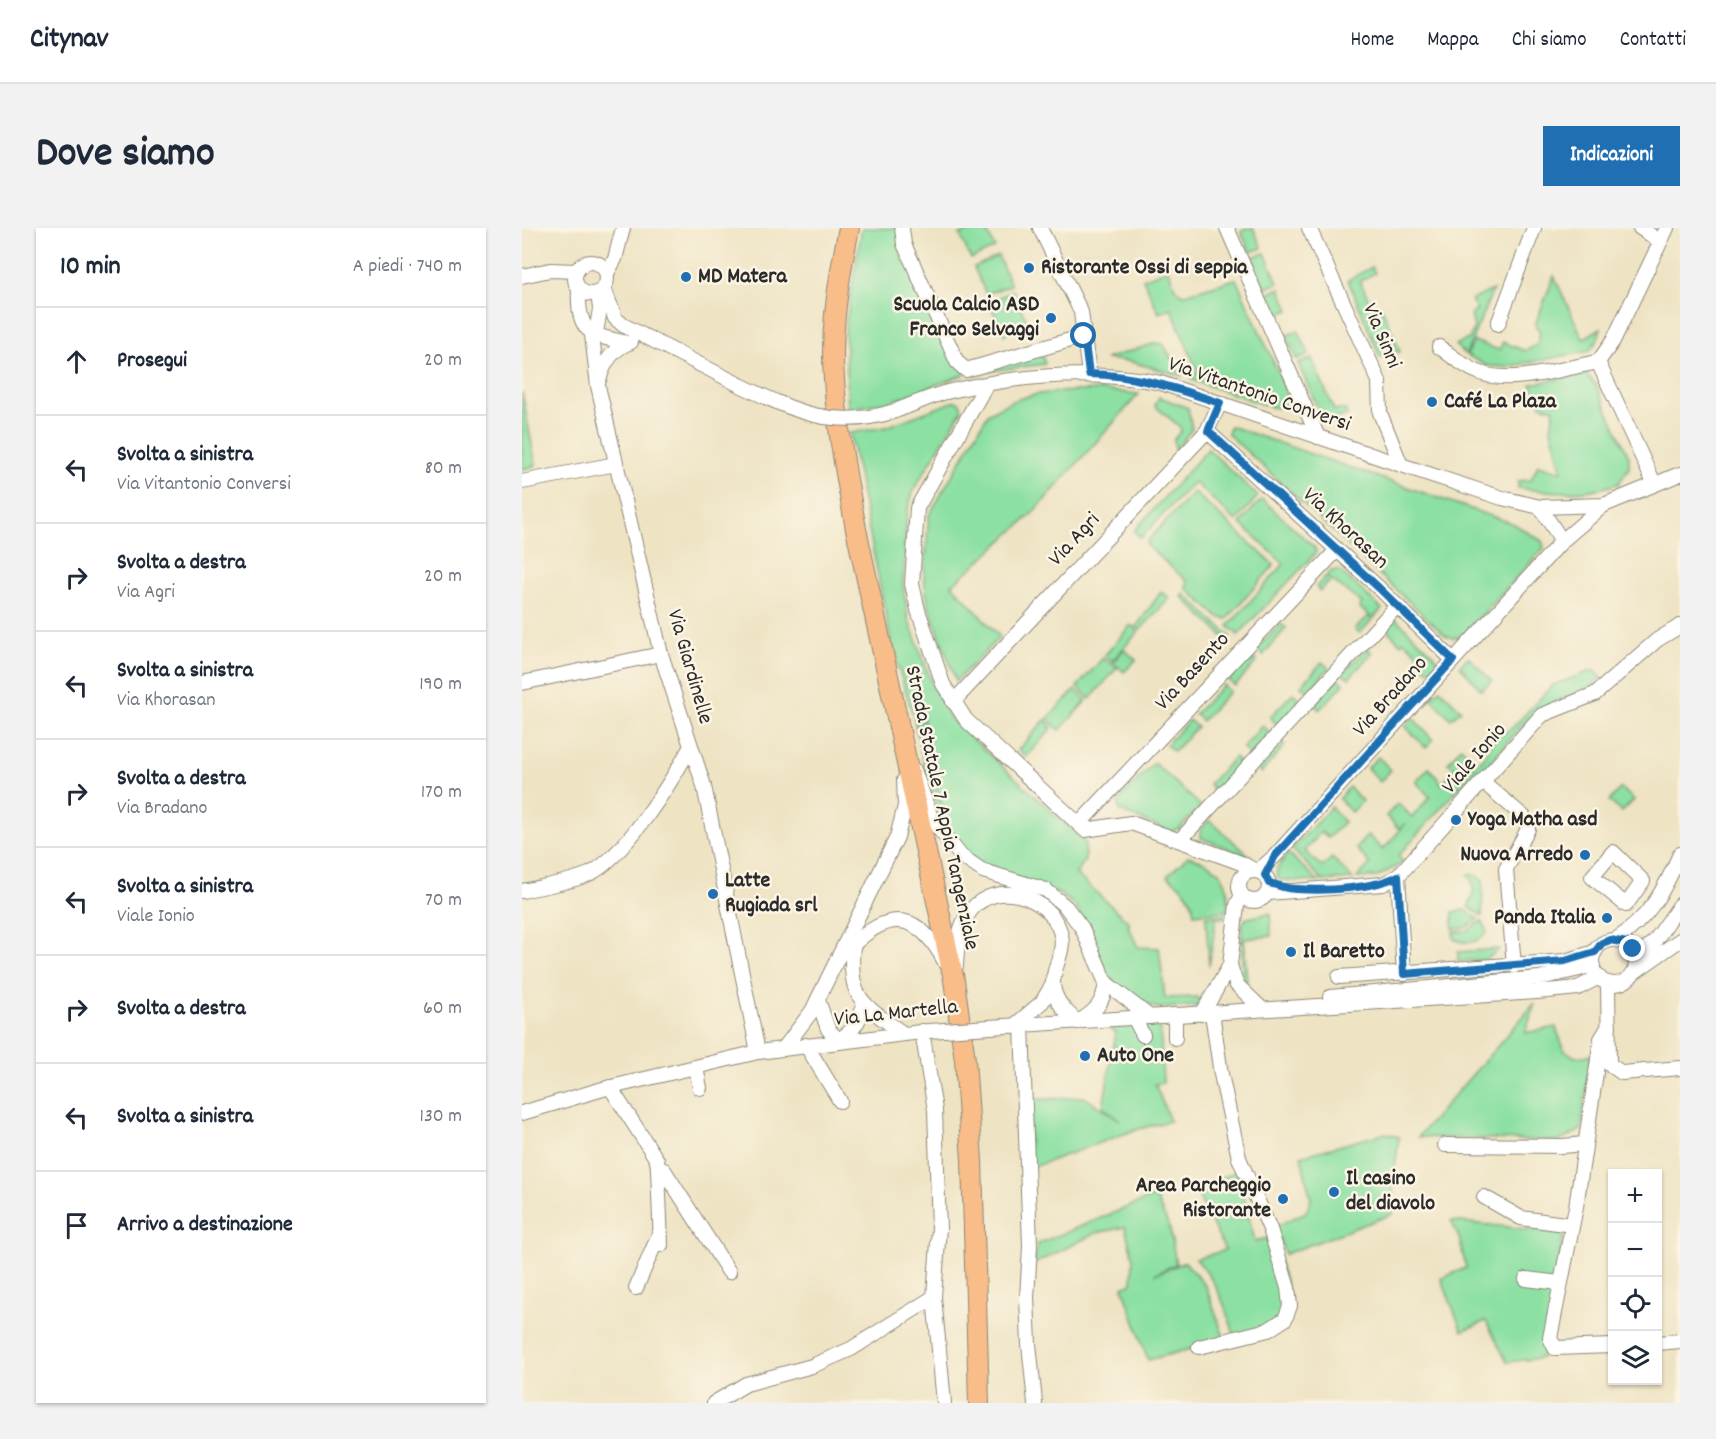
<!DOCTYPE html>
<html lang="it">
<head>
<meta charset="utf-8">
<style>
	:root { --surface:#fff; --page:#f2f2f3; --text:#1f2937; --muted:#747a83; --line:#e0e1e3; --accent:#1f6fb2 }
	body { margin:0; font-family:Dekko,sans-serif; background:var(--page); color:var(--text) }
	.controls { position:absolute; right:18px; bottom:18px; display:grid; overflow:hidden; border-radius:0px; box-shadow:0 2px 4px #0004 }
	.controls button { width:54px; height:54px; display:grid; place-items:center; padding:0; border:0; border-bottom:2px solid var(--line); background:var(--surface); color:var(--text); font:30px sans-serif }
	.stop { position:absolute; width:18px; height:18px; margin:-14px; border:4px solid #1f6fb2; border-radius:50%; background:#fff }
	.stop.end { background:#1f6fb2; border-color:#fff; box-shadow:0 2px 6px #0008 }
	.list { margin:0; padding:0; list-style:none }
	h2 { display:flex; justify-content:space-between; align-items:center; height:78px; margin:0; padding:0 24px; font-size:26px }
	h2 small { font-size:20px; font-weight:400; color:var(--muted) }
	.list li { display:grid; grid-template-columns:39px 1fr auto; gap:18px; align-items:center; box-sizing:border-box; height:108px; padding:0 24px; border-top:2px solid var(--line) }
	.list b { display:block; font-size:22px; white-space:nowrap }
	.list p { margin:0; font-size:20px; white-space:nowrap; color:var(--muted) }
	.list em { font-size:20px; font-style:normal; color:var(--muted) }
	.icon { flex:none; width:33px; height:33px; fill:none; stroke:currentColor; stroke-width:2; stroke-linecap:round; stroke-linejoin:round }
	.map { position:relative; flex:none; width:1158px; height:1175px; overflow:hidden; border-radius:0px }
	header { display:flex; align-items:center; gap:36px; box-sizing:border-box; height:84px; padding:0 30px; background:var(--surface); border-bottom:2px solid var(--line) }
	header strong { font-size:28px }
	nav { display:flex; gap:33px; margin-inline-start:auto; font-size:21px }
	.intro { display:flex; align-items:center; justify-content:space-between; box-sizing:border-box; height:144px; padding:0 36px }
	h1 { margin:0; font-size:42px }
	.button { padding:15px 27px; border-radius:0px; background:var(--accent); color:#fff; font-size:21px; font-weight:700 }
	main { display:flex; gap:36px; padding:0 36px }
	aside { flex:1; background:var(--surface); border-radius:0px; box-shadow:0 2px 4px #0004 }
	.map>svg:first-child { display:block }
	.green { fill:#8be0a2; stroke:#5b8666; stroke-width:1.5 }
	.forest { fill:#70be88; stroke:#4e745a; stroke-width:1.5 }
	.lines { fill:none; stroke-linecap:round; stroke-linejoin:round }
	.minor-casing { stroke:#8c8777; stroke-width:16 }
	.highway-casing { stroke:#8c8777; stroke-width:22 }
	.minor { stroke:#fff; stroke-width:14 }
	.highway { stroke:#f8bd89; stroke-width:20 }
	.minor-bridge-casing { stroke:#8c8777; stroke-width:16; stroke-linecap:butt }
	.minor-bridge { stroke:#fff; stroke-width:14 }
	.route { stroke:#1f6fb2; stroke-width:8 }
	.poi-dot { fill:#1f6fb2; stroke:#fcf5e5; stroke-width:2 }
	.labels { text-anchor:middle; dominant-baseline:central; stroke-width:5; stroke-linejoin:round; paint-order:stroke }
	.poi-label { font-size:22px; font-weight:bold; fill:#2b2b2b; stroke:#fcf5e5; text-anchor:start }
	.street-label { font-size:22px; fill:#2b2b2b; stroke:#fcf5e5 }
</style>
</head>
<body>
<header>
<strong>Citynav</strong>
<nav><a>Home</a><a>Mappa</a><a>Chi siamo</a><a>Contatti</a></nav>
</header>
<div class="intro"><h1>Dove siamo</h1><a class="button">Indicazioni</a></div>
<main>
<aside>
<h2>10 min<small>A piedi · 740 m</small></h2>
<ul class="list">
<li><svg class="icon" aria-label="ahead" viewBox="0 0 24 24"><path d="M12 20V5M6 11l6-6 6 6"/></svg><div><b>Prosegui</b></div><em>20 m</em></li>
<li><svg class="icon" aria-label="left" viewBox="0 0 24 24"><path d="M17 20v-9H6M10 6l-5 5 5 5"/></svg><div><b>Svolta a sinistra</b><p>Via Vitantonio Conversi</p></div><em>80 m</em></li>
<li><svg class="icon" aria-label="right" viewBox="0 0 24 24"><path d="M7 20v-9h11M14 6l5 5-5 5"/></svg><div><b>Svolta a destra</b><p>Via Agri</p></div><em>20 m</em></li>
<li><svg class="icon" aria-label="left" viewBox="0 0 24 24"><path d="M17 20v-9H6M10 6l-5 5 5 5"/></svg><div><b>Svolta a sinistra</b><p>Via Khorasan</p></div><em>190 m</em></li>
<li><svg class="icon" aria-label="right" viewBox="0 0 24 24"><path d="M7 20v-9h11M14 6l5 5-5 5"/></svg><div><b>Svolta a destra</b><p>Via Bradano</p></div><em>170 m</em></li>
<li><svg class="icon" aria-label="left" viewBox="0 0 24 24"><path d="M17 20v-9H6M10 6l-5 5 5 5"/></svg><div><b>Svolta a sinistra</b><p>Viale Ionio</p></div><em>70 m</em></li>
<li><svg class="icon" aria-label="right" viewBox="0 0 24 24"><path d="M7 20v-9h11M14 6l5 5-5 5"/></svg><div><b>Svolta a destra</b></div><em>60 m</em></li>
<li><svg class="icon" aria-label="left" viewBox="0 0 24 24"><path d="M17 20v-9H6M10 6l-5 5 5 5"/></svg><div><b>Svolta a sinistra</b></div><em>130 m</em></li>
<li><svg class="icon" aria-label="arrive" viewBox="0 0 24 24"><path d="M6 21V4h12l-3 4 3 4H6"/></svg><div><b>Arrivo a destinazione</b></div></li>
</ul>
</aside>
<div class="map">
<svg width="1158" height="1175" viewBox="0 0 1158 1175">
	<rect width="100%" height="100%" fill="#fcf5e5"/>
	<filter id="ink" filterUnits="userSpaceOnUse"><feTurbulence type="fractalNoise" baseFrequency=".0167" numOctaves="2"/><feDisplacementMap in="SourceGraphic" scale="12" xChannelSelector="R" yChannelSelector="G"/><feConvolveMatrix kernelMatrix="1 2 1 2 8 2 1 2 1" color-interpolation-filters="sRGB"/></filter>
	<filter id="wash" filterUnits="userSpaceOnUse"><feTurbulence type="fractalNoise" baseFrequency=".008" numOctaves="4" result="noise"/><feDisplacementMap in="SourceGraphic" scale="24" xChannelSelector="R" yChannelSelector="G"/><feGaussianBlur stdDeviation="1.35" result="paint"/><feColorMatrix in="noise" values="0 0 0 0 0 0 0 0 0 0 0 0 0 0 0 0 0 1.4 0 .05"/><feComposite in="paint" operator="in"/></filter>
	<g filter="url(#wash)">
		<rect width="100%" height="100%" fill="#eee3c3"/>
		<g class="green">
			<path d="M340 0H378L443 146 370 173 326 181 323 100Z"/>
			<path d="M455 0H463L473 20 449 31 438 7Z"/>
			<path d="M724 0H731L740 20 728 24 719 4Z"/>
			<path d="M743 25 756 55 743 61 730 29Z"/>
			<path d="M476 28 489 57 464 66 452 39Z"/>
			<path d="M850 39 853 45 838 53 851 81 859 78 878 124 858 129 826 52Z"/>
			<path d="M646 41 653 60 660 67 714 51 763 160 765 176 757 180 749 179 670 152 669 148 676 145 649 80 637 85 621 51Z"/>
			<path d="M1032 48 1061 111 1079 100 1075 113 1067 123 984 139 965 138 945 127 952 113 977 122 981 114 1003 123 1015 117 1018 104 1013 97Z"/>
			<path d="M758 60 767 82 755 87 745 66Z"/>
			<path d="M971 62 944 126H943L933 117 947 111 952 100 949 86 955 83 949 72Z"/>
			<path d="M491 63 506 96 482 107 467 74Z"/>
			<path d="M776 102 787 126 774 131 764 108Z"/>
			<path d="M634 115 641 116 660 148 606 133 583 131Z"/>
			<path d="M509 124 521 129 523 136 459 144Z"/>
			<path d="M790 131 812 182H824L825 187 802 195 776 135Z"/>
			<path d="M1064 146 1074 157 1107 229V240L1096 256C1059 267 1034 265 996 260V253L1009 252 1016 237 1040 244 1029 201 1032 181 1019 177 1009 156Z"/>
			<path d="M580 162 617 166 509 287 430 357 478 409 434 453 406 376 402 350 407 287 466 186C504 161 536 164 580 162Z"/>
			<path d="M0 164 14 238 0 241Z"/>
			<path d="M637 169 666 180 670 201 653 222 652 211 659 203 658 199 633 178Z"/>
			<path d="M433 173 438 175 440 182 392 261 385 284 381 357 386 390 412 461 428 490 563 614V632L554 646 608 695 606 698 616 719 637 720 643 770 676 769 677 778 637 780 615 775 599 763 584 743 564 696 553 678 538 666 461 637 446 627 414 590 391 487 370 419 328 205 364 199Z"/>
			<path d="M708 198 992 296 1020 313 1022 320 940 408 931 410 923 407 706 206Z"/>
			<path d="M686 221 736 268 714 293 672 254 619 310 612 303Z"/>
			<path d="M672 264 752 337 705 391 696 389 664 360 666 354 625 318V313Z"/>
			<path d="M740 271 793 320 794 325 716 407 706 398 762 336 718 295Z"/>
			<path d="M817 342 860 381 838 405 833 401 846 389 850 390 837 379 840 375 809 352 798 363 794 359 803 349 807 350 805 347 809 343Z"/>
			<path d="M639 364 648 370 618 402 614 399Z"/>
			<path d="M662 366 708 408 705 412 660 369Z"/>
			<path d="M874 391 913 428 916 434 907 443 895 432 898 428 882 413 879 416 863 400Z"/>
			<path d="M759 396 764 400 741 427 734 421Z"/>
			<path d="M609 397 616 404 590 433 583 427Z"/>
			<path d="M846 420 850 425 827 450 820 445Z"/>
			<path d="M602 421 614 432 602 444 591 434Z"/>
			<path d="M729 428 735 433 713 458 706 452Z"/>
			<path d="M946 429 970 453 959 462 938 438Z"/>
			<path d="M581 430 595 440 568 471 555 459Z"/>
			<path d="M800 434 807 440 785 464 779 458Z"/>
			<path d="M1072 442 1080 450 1066 460 1014 482 959 544 953 542 876 628 882 634 855 649 835 650 848 636 834 620 846 607 861 622 884 595 877 601 864 588 876 575 890 589 908 569 894 554 907 540 920 556 933 541 926 535 939 519 946 526 939 535 952 537 960 532 973 511 990 500 1031 457Z"/>
			<path d="M816 451 822 456 797 482 792 476Z"/>
			<path d="M701 457 708 463 680 493 673 486Z"/>
			<path d="M918 461 939 482 929 491 909 470Z"/>
			<path d="M553 462 565 472 538 502 525 491Z"/>
			<path d="M771 465 778 472 755 497 748 489Z"/>
			<path d="M891 490 911 512 904 520 883 498Z"/>
			<path d="M523 492 530 500 504 529 496 522Z"/>
			<path d="M667 492 675 499 652 523 644 517Z"/>
			<path d="M740 498 748 504 727 527 721 520Z"/>
			<path d="M758 512 763 517 739 545 734 539Z"/>
			<path d="M713 529 719 536 692 563 687 556Z"/>
			<path d="M856 529 869 542 858 554 845 540Z"/>
			<path d="M632 535 679 578 658 600 649 604 598 583 596 573Z"/>
			<path d="M827 559 840 573 829 584 817 571Z"/>
			<path d="M1099 560 1112 572 1100 584 1087 573Z"/>
			<path d="M809 579 822 594 806 610 799 604 783 623 800 639 810 630 831 651 801 653 770 621Z"/>
			<path d="M687 592 730 630 679 610 678 602Z"/>
			<path d="M766 625 797 654 759 652 755 649V640Z"/>
			<path d="M666 628C696 637 710 649 705 683L672 686C671 669 660 657 645 648Z"/>
			<path d="M952 646 961 652 960 688 946 679C952 668 954 657 946 647Z"/>
			<path d="M943 682 956 691 943 700 931 701V684Z"/>
			<path d="M748 685 749 708 722 711 725 753H720V698L723 691Z"/>
			<path d="M704 687 703 691 694 690 687 738 684 688Z"/>
			<path d="M959 693 964 699 965 704C957 715 945 717 932 711L931 704 945 703Z"/>
			<path d="M977 721 964 732 936 733V724Z"/>
			<path d="M1013 775 1003 805 1034 799 1042 822 1053 829 1069 827 1059 902 1038 913 896 909Z"/>
			<path d="M638 795 641 855 633 856 648 893 613 902 506 941 508 872 562 869 598 892 581 879 594 804 584 799Z"/>
			<path d="M864 905 877 909 871 955V986L763 1026 753 999 784 984 789 972 779 928Z"/>
			<path d="M715 943 733 1013 750 1009 768 1070 763 1091 713 1110C705 1081 695 1054 674 1031L703 1022 675 965 685 963 683 957Z"/>
			<path d="M633 968 648 1001 654 1036 633 1046 663 1034 684 1059 703 1112 626 1132 601 1059 610 1055 611 1030 603 999 574 1005 512 1036 515 1016Z"/>
			<path d="M929 993 1042 1005 1020 1130 985 1134 964 1093 940 1103 919 1050 944 1040 937 1009Z"/>
		</g>
		<path class="forest" d="M401 489 422 588 414 590 392 490Z"/>
	</g>
	<g filter="url(#ink)">
		<g class="lines">
			<g class="minor-casing">
				<g id="minor">
					<path d="M380 0 382 16 435 134 444 142 562 108"/>
					<path d="M518 0 559 84 567 146"/>
					<path d="M705 0 796 209"/>
					<path d="M787 0 857 153 858 185 879 237"/>
					<path d="M1118 0 1138 13"/>
					<circle cx="69" cy="50" r="16"/>
					<path d="M85 45 93 31 101 0"/>
					<path d="M0 48 28 42 55 43"/>
					<path d="M57 60C55 105 67 107 106 115"/>
					<path d="M82 60 93 90 101 97 214 155"/>
					<path d="M76 65 78 81 75 99 70 107 76 158 139 426 182 558 236 824"/>
					<path d="M976 96 1012 0"/>
					<path d="M917 119C929 127 942 139 956 144 988 158 1042 140 1076 134"/>
					<path d="M77 152C82 134 91 120 109 114"/>
					<path d="M464 157 395 280 390 356 396 382 421 456 444 492 563 602 609 595 719 635 732 642"/>
					<path d="M373 183C391 177 410 167 429 163 498 147 569 141 639 155L879 237 980 270 1018 279 1082 277 1158 246"/>
					<path d="M685 203 857 360 931 432"/>
					<path d="M0 254 94 236"/>
					<path d="M1132 255 1076 134 1091 113 1145 0"/>
					<path d="M1018 279 1040 313"/>
					<path d="M0 455 139 426"/>
					<path d="M431 474 685 203 698 175"/>
					<path d="M392 542 410 592 439 628 461 643 524 662 544 679 560 700 584 755 628 789"/>
					<path d="M961 554 1002 589 1006 601 984 641 992 738"/>
					<path d="M557 596 815 322"/>
					<path d="M658 612 875 378"/>
					<path d="M1091 624 1121 653 1104 677 1070 649Z"/>
					<circle cx="732" cy="658" r="15"/>
					<path d="M736 643 753 628 1040 313 1082 277"/>
					<path d="M876 648 882 746"/>
					<path d="M0 663C22 658 46 655 67 646 102 630 149 554 168 520"/>
					<path d="M746 665 861 656 876 648 1020 487 1073 466 1135 412 1158 398"/>
					<path d="M1093 712C1127 691 1143 661 1158 626"/>
					<circle cx="1092" cy="734" r="22"/>
					<path d="M1114 729 1132 714 1158 677"/>
					<path d="M708 737 714 756 740 781"/>
					<path d="M434 738C435 718 436 698 449 682 475 651 526 668 538 703 545 723 530 739 531 757 533 774 544 784 556 794 574 783 581 776 584 755"/>
					<path d="M1111 745 1158 712"/>
					<path d="M817 749 1043 733 1073 724"/>
					<path d="M1086 755 1087 836 1100 845 1158 840"/>
					<path d="M808 769 1018 750 1071 738"/>
					<path d="M296 772 306 801 316 812C332 803 337 794 342 777"/>
					<path d="M680 786 708 737 715 677 720 667"/>
					<path d="M653 787V810"/>
					<path d="M612 790 621 807"/>
					<path d="M500 797 508 1018 505 1070 507 1116 513 1175"/>
					<path d="M483 798 1015 764 1056 760 1077 749"/>
					<path d="M492 798 520 774 531 756"/>
					<path d="M1087 798 1079 811 1054 979 1028 1110 1033 1120 1090 1118"/>
					<path d="M379 804C339 775 326 770 331 717 370 679 398 687 423 734"/>
					<path d="M284 817 318 873"/>
					<path d="M262 820 290 783 375 609 383 578 382 552"/>
					<path d="M174 839 178 860"/>
					<path d="M88 859 135 932 136 941 142 942 207 1044"/>
					<path d="M0 885 81 861 236 824 407 803"/>
					<path d="M923 917 1041 918 1062 916"/>
					<path d="M136 941 139 1017"/>
					<path d="M962 969 999 990 1050 997"/>
					<path d="M1004 1051 1038 1055"/>
					<path d="M114 1060 138 1004"/>
					<path d="M412 1069 422 1175"/>
					<path d="M1136 1115 1158 1113"/>
					<path d="M677 1119 746 1102 763 1091 768 1078 766 1060 748 1001 717 930 699 846 690 785"/>
					<path d="M192 1175 224 1156 290 1138 329 1121 412 1069 417 1000 413 882 400 803"/>
				</g>
			</g>
			<g class="highway-casing">
				<path id="highway" d="M327 0C317 49 308 101 312 151 315 201 325 251 334 301L432 752 443 832 450 932 457 1175"/>
			</g>
			<use href="#minor" class="minor"/>
			<use href="#highway" class="highway"/>
			<g class="minor-bridge-casing">
				<g id="minor-bridge">
					<path d="M214 155C270 182 310 203 373 183"/>
					<path d="M407 803 483 798"/>
				</g>
			</g>
			<use href="#minor-bridge" class="minor-bridge"/>
		</g>
	</g>
	<g class="lines" filter="url(#ink)">
		<path class="route" d="M562 108 567 146C613 147 654 160 698 175L686 203 857 360 931 432 753 628 743 647 747 655C756 657 765 661 775 661 804 663 850 661 876 648L882 746 1043 733 1073 724 1080 715 1088 712 1105 715 1111 721"/>
	</g>
	<g class="poi-dot">
		<circle cx="507" cy="40" r="6"/>
		<circle cx="164" cy="49" r="6"/>
		<circle cx="529" cy="90" r="6"/>
		<circle cx="910" cy="174" r="6"/>
		<circle cx="934" cy="592" r="6"/>
		<circle cx="1063" cy="627" r="6"/>
		<circle cx="191" cy="666" r="6"/>
		<circle cx="1085" cy="690" r="6"/>
		<circle cx="769" cy="724" r="6"/>
		<circle cx="563" cy="828" r="6"/>
		<circle cx="812" cy="964" r="6"/>
		<circle cx="761" cy="971" r="6"/>
	</g>
	<g class="labels">
		<g class="poi-label">
			<text x="519" y="40">Ristorante Ossi di seppia</text>
			<text x="176" y="49">MD Matera</text>
			<text x="517" y="77" text-anchor="end">Scuola Calcio ASD<tspan x="517" dy="25">Franco Selvaggi</tspan></text>
			<text x="922" y="174">Café La Plaza</text>
			<text x="946" y="592">Yoga Matha asd</text>
			<text x="1051" y="627" text-anchor="end">Nuova Arredo</text>
			<text x="203" y="653">Latte<tspan x="203" dy="25">Rugiada srl</tspan></text>
			<text x="1073" y="690" text-anchor="end">Panda Italia</text>
			<text x="781" y="724">Il Baretto</text>
			<text x="575" y="828">Auto One</text>
			<text x="824" y="951">Il casino<tspan x="824" dy="25">del diavolo</tspan></text>
			<text x="749" y="958" text-anchor="end">Area Parcheggio<tspan x="749" dy="25">Ristorante</tspan></text>
		</g>
		<g class="street-label">
			<text transform="translate(859 108) rotate(67)">Via Sinni</text>
			<text transform="translate(737 167) rotate(19)">Via Vitantonio Conversi</text>
			<text transform="translate(823 301) rotate(43)">Via Khorasan</text>
			<text transform="translate(553 312) rotate(-47)">Via Agri</text>
			<text transform="translate(167 439) rotate(74)">Via Giardinelle</text>
			<text transform="translate(671 444) rotate(-47)">Via Basento</text>
			<text transform="translate(869 469) rotate(-48)">Via Bradano</text>
			<text transform="translate(953 531) rotate(-49)">Viale Ionio</text>
			<text transform="translate(419 580) rotate(78)">Strada Statale 7 Appia Tangenziale</text>
			<text transform="translate(374 786) rotate(-6)">Via La Martella</text>
		</g>
	</g>
</svg>
<div class="controls">
<button>+</button>
<button>−</button>
<button><svg class="icon" aria-label="locate" viewBox="0 0 24 24"><circle cx="12" cy="12" r="6"/><path d="M12 2v4M12 18v4M2 12h4M18 12h4"/></svg></button>
<button><svg class="icon" aria-label="layers" viewBox="0 0 24 24"><path d="M12 4l9 5-9 5-9-5zM3 14l9 5 9-5"/></svg></button>
</div>
<div class="stop" style="left:562px;top:108px"></div>
<div class="stop end" style="left:1111px;top:721px"></div>
</div>
</main>
</body>
</html>
